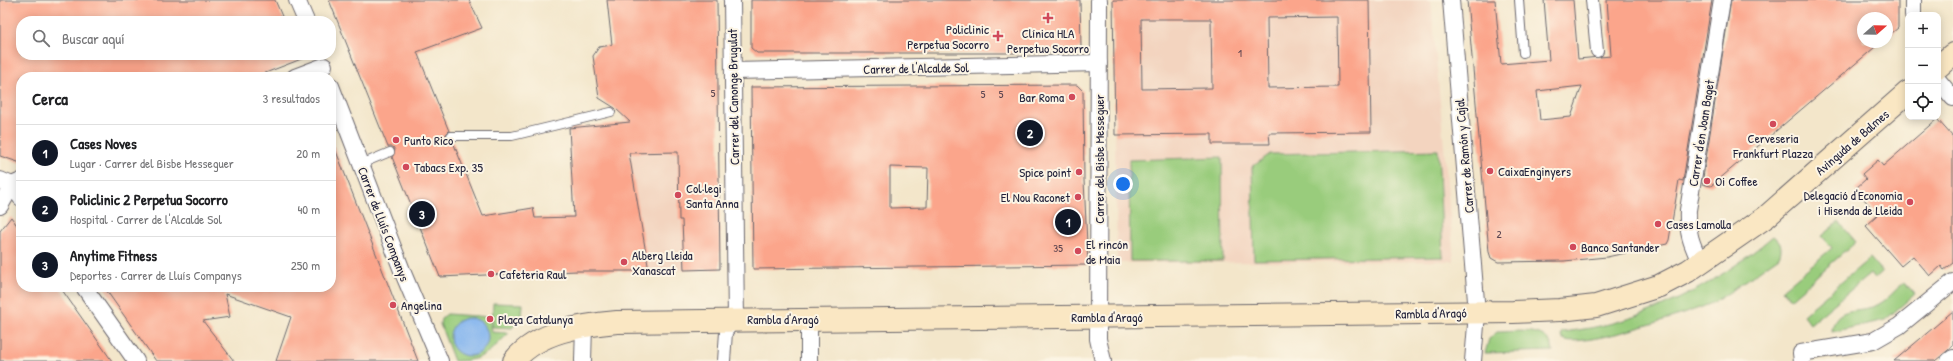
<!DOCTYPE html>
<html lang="es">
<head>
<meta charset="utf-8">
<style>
	:root { --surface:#fff; --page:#f6f6f6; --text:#202124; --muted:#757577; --line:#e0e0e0; --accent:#111827 }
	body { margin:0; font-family:"Patrick Hand",sans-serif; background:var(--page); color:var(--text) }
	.controls { position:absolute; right:12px; top:12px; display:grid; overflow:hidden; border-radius:8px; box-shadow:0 2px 10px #0003 }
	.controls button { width:36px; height:36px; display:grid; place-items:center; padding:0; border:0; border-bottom:1px solid var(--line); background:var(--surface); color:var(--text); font:20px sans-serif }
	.compass { position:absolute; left:1857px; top:12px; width:36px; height:36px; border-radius:50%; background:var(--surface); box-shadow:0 2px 10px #0003; rotate:70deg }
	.you { position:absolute; left:1123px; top:184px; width:14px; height:14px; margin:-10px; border:3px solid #fff; border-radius:50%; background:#1a73e8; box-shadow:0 0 0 6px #1a73e833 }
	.badge { display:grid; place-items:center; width:26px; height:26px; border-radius:50%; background:var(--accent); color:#fff; font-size:13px; font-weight:700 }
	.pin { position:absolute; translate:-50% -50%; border:2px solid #fff; box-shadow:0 1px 4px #0006 }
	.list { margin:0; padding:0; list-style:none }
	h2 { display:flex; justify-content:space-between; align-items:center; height:52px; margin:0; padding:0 16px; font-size:17px }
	h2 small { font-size:13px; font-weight:400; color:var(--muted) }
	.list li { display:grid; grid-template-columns:26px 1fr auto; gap:12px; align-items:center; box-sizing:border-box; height:56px; padding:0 16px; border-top:1px solid var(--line) }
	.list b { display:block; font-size:15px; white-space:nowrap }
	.list p { margin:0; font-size:13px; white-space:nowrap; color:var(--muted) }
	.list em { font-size:13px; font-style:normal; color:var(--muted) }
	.icon { flex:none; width:22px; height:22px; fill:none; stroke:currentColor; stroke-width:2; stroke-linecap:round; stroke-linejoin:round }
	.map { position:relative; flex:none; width:1953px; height:361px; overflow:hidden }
	.search { position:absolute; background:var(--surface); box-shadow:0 2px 10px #0003; left:16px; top:16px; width:320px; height:44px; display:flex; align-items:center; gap:10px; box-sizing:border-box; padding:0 14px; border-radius:16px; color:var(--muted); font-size:15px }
	.panel { position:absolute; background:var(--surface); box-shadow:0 2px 10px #0003; left:16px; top:72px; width:320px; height:220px; border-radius:16px }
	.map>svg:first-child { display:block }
	.built { fill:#f3d4bf }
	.green { fill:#99cc7c; stroke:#5e775c }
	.water { fill:#82b4ef; stroke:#526b95 }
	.building { fill:#fba58b; fill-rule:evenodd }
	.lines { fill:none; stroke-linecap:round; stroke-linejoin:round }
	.service-casing { stroke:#6b676d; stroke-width:10 }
	.pedestrian-casing { stroke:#6b676d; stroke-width:14 }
	.minor-casing { stroke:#6b676d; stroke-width:18 }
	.secondary-casing { stroke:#6b676d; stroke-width:24 }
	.service { stroke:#fff; stroke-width:8 }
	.pedestrian { stroke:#fff; stroke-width:12 }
	.minor { stroke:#fff; stroke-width:16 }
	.secondary { stroke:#fae7c3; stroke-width:22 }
	.poi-dot { fill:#d1495b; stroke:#fcf5e5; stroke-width:1.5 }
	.labels { text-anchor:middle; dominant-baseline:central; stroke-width:4; stroke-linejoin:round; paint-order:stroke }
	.number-label { font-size:11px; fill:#58434f }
	.poi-label { font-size:13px; fill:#22223b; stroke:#fcf5e5; text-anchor:start }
	.street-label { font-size:13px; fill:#22223b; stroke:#fcf5e5 }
</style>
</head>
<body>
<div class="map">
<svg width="1953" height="361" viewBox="0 0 1953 361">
	<rect width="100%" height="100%" fill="#fcf5e5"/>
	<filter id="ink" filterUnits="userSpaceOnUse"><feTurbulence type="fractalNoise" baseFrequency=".025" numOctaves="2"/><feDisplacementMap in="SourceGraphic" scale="8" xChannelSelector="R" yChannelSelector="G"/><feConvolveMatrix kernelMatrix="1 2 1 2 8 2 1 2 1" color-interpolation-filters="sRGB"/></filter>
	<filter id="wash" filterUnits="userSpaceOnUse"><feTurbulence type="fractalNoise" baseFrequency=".012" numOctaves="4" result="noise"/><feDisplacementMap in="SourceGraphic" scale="16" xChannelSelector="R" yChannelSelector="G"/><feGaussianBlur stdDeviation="0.9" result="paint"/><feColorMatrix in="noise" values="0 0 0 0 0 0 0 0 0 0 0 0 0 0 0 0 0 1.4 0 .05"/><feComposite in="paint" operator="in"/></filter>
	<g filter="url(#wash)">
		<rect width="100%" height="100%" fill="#f3e6ca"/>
		<g class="built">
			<path d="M1113 0H1431L1454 261 1117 263Z"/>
			<path d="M718 109 720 269 649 271 622 114Z"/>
		</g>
		<g class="green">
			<path d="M1438 150 1443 257 1254 260 1252 167 1270 154Z"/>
			<path d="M1222 157 1223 261H1130L1129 160Z"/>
			<path d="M1839 222 1856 242 1790 299 1782 290 1832 248 1822 236Z"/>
			<path d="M1773 236C1781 242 1783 248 1779 257 1757 272 1736 289 1714 302 1699 310 1549 361 1562 332 1643 324 1712 288 1773 236Z"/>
			<path d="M1870 258 1882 272 1874 279 1870 274 1810 324 1803 315Z"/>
			<path d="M1904 282 1915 294 1885 320 1832 332C1834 305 1856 313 1875 306 1886 302 1896 289 1904 282Z"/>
			<path d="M493 303 523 304 522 316 512 328 492 327Z"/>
			<path d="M447 314 490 317 492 332 509 333C489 352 484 361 454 361L440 324 441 319Z"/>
			<path d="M1497 332C1515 332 1549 325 1553 351L1485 353 1489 339Z"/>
		</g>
		<circle class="water" cx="469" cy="337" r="19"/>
		<g id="blocks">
			<g class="building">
				<path d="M0 0H275L284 21H21V55L309 56 255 77H21V163L0 156Z"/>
				<path d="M329 0H469L482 28 417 52 449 131 446 134V138L453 142 483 216 533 208 535 218 574 217 569 128 630 122 615 108 599 98 593 56 599 47 612 45 607 0H717L720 269 684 270 682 220H679L678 152 629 153 649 271H577L440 277 392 157 395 150 393 147H388Z"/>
				<path d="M751 0H1080L1081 47 1071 53H757L751 48Z"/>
				<path d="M1113 0H1369L1371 132 1269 133 1270 144H1212V134L1115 135ZM1337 17 1338 87 1268 88 1267 18ZM1141 19H1211L1212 88 1142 89Z"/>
				<path d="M1467 0H1495L1501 64 1549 60 1544 0H1573L1578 59 1611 56 1607 0H1712L1683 181 1679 180 1669 240 1667 244 1607 257 1564 261 1498 262 1491 258 1489 252ZM1582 86 1571 117 1540 120 1537 91Z"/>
				<path d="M1731 0H1898V28L1887 37V18H1863V42H1881L1711 186 1702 184Z"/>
				<path d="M1077 85 1083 91 1084 180 1088 265 753 269 751 87ZM890 167 928 168 927 207 890 208Z"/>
				<path d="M1937 119 1953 137V263L1944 270 1941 266 1930 276 1913 256 1901 266 1866 226 1878 215 1855 189 1866 179 1862 174 1878 160 1883 166Z"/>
				<path d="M332 141 418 361H276L291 317 225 294 230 317 203 321 234 361H156L104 287H331Z"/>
				<path d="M11 217 21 231V287H60L112 361H0V231Z"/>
				<path d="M1953 311V346L1935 361H1894Z"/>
			</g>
		</g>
	</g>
	<g filter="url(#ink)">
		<use href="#blocks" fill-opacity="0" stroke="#6b676d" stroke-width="1"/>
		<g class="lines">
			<g class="service-casing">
				<g id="service">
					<path d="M1519 0 1523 53"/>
					<path d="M451 136H512L611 112"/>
					<path d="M361 164 390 152"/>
				</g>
			</g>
			<g class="pedestrian-casing">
				<g id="pedestrian">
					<path d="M1592 0 1597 51"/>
					<path d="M724 361 726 332 736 320"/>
				</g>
			</g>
			<g class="minor-casing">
				<g id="minor">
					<path d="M297 0 306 21"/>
					<path d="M732 0 736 320"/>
					<path d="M1099 0 1098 339 1103 361"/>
					<path d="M1451 0 1477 313 1473 361"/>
					<path d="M1913 0V15"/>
					<path d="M733 71 1099 63"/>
					<path d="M295 77 324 66"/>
					<path d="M1938 80 1953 98"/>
					<path d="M331 86 403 273 440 361"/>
					<path d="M0 180 12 185 21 198"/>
					<path d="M0 206 12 185 21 181"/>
					<path d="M1701 264C1691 243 1687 233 1688 210L1722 0"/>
					<path d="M84 287 136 361"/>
					<path d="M583 361 584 325"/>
					<path d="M809 361V319"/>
					<path d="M1802 361 1801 353 1873 341 1899 326 1953 282"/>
					<path d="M1949 361 1953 358"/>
				</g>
			</g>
			<g class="secondary-casing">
				<g id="secondary">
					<path d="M1938 67 1953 54"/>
					<path d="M514 361C538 331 583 325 617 322L1513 312 1560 310 1596 306 1659 286 1688 271 1766 217 1908 92"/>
				</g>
			</g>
			<use href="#service" class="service"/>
			<use href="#pedestrian" class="pedestrian"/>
			<use href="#minor" class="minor"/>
			<use href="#secondary" class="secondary"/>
		</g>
	</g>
	<g class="poi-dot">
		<path d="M1046 12h4v4h4v4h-4v4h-4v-4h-4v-4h4z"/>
		<path d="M996 30h4v4h4v4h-4v4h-4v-4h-4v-4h4z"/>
		<circle cx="1072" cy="97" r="4"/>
		<circle cx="1773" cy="124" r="4"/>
		<circle cx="396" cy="140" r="4"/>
		<circle cx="406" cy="167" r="4"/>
		<circle cx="1490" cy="171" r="4"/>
		<circle cx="1079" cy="172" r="4"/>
		<circle cx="1707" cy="181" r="4"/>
		<circle cx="678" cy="195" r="4"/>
		<circle cx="1078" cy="197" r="4"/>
		<circle cx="1910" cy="202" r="4"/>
		<circle cx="1658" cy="224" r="4"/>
		<circle cx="1573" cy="247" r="4"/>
		<circle cx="1078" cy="251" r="4"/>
		<circle cx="624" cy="262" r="4"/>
		<circle cx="491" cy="274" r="4"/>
		<circle cx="393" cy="305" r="4"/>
		<circle cx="490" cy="319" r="4"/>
	</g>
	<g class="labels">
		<g class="number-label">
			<text x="1240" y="53">1</text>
			<text x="713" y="93">5</text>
			<text x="983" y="94">5</text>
			<text x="1001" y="94">5</text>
			<text x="1499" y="234">2</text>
			<text x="1058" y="248">35</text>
		</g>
		<g class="poi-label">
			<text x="989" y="29" text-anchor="end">Policlinic<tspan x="989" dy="15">Perpetua Socorro</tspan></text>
			<text x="1048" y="33" text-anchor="middle">Clínica HLA<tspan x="1048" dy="15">Perpetuo Socorro</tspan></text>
			<text x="1064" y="97" text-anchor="end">Bar Roma</text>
			<text x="1773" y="138" text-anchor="middle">Cerveseria<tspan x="1773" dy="15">Frankfurt Plazza</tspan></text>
			<text x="404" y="140">Punto Rico</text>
			<text x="414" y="167">Tabacs Exp. 35</text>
			<text x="1498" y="171">CaixaEnginyers</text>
			<text x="1071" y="172" text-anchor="end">Spice point</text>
			<text x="1715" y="181">Oi Coffee</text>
			<text x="686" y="188">Col·legi<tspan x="686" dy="15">Santa Anna</tspan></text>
			<text x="1902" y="195" text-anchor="end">Delegació d'Economia<tspan x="1902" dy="15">i Hisenda de Lleida</tspan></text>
			<text x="1070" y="197" text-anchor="end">El Nou Raconet</text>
			<text x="1666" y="224">Cases Lamolla</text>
			<text x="1086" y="244">El rincón<tspan x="1086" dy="15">de Maia</tspan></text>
			<text x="1581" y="247">Banco Santander</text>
			<text x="632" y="255">Alberg Lleida<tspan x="632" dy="15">Xanascat</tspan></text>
			<text x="499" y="274">Cafeteria Raul</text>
			<text x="401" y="305">Angelina</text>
			<text x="498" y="319">Plaça Catalunya</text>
		</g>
		<g class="street-label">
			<text transform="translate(916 68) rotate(-1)">Carrer de l'Alcalde Sol</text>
			<text transform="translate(733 97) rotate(-91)">Carrer del Canonge Brugulat</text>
			<text transform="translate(1701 133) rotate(-81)">Carrer d'en Joan Baget</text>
			<text transform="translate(1852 142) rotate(-41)">Avinguda de Balmes</text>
			<text transform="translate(1464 156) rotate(-95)">Carrer de Ramón y Cajal</text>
			<text transform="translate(1099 159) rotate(-90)">Carrer del Bisbe Messeguer</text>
			<text transform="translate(384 224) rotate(69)">Carrer de Lluís Companys</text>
			<text transform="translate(1431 313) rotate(-1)">Rambla d'Aragó</text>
			<text x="1107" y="317">Rambla d'Aragó</text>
			<text x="783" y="319">Rambla d'Aragó</text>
		</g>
	</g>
</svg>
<div class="controls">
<button>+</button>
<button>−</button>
<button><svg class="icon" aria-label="locate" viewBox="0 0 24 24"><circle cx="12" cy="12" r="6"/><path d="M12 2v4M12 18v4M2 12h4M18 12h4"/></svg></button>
</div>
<svg class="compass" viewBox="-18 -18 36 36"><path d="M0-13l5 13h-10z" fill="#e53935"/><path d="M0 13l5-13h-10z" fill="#757577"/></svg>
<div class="you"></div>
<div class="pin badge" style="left:1068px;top:222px">1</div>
<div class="pin badge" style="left:1030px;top:133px">2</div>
<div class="pin badge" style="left:422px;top:214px">3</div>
<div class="search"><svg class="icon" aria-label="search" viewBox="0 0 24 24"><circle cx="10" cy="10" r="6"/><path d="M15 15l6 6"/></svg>Buscar aquí</div>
<section class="panel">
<h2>Cerca<small>3 resultados</small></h2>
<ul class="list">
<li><span class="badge">1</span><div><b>Cases Noves</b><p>Lugar · Carrer del Bisbe Messeguer</p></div><em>20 m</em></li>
<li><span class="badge">2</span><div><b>Policlinic 2 Perpetua Socorro</b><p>Hospital · Carrer de l'Alcalde Sol</p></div><em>40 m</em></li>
<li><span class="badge">3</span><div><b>Anytime Fitness</b><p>Deportes · Carrer de Lluís Companys</p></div><em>250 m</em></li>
</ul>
</section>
</div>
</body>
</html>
